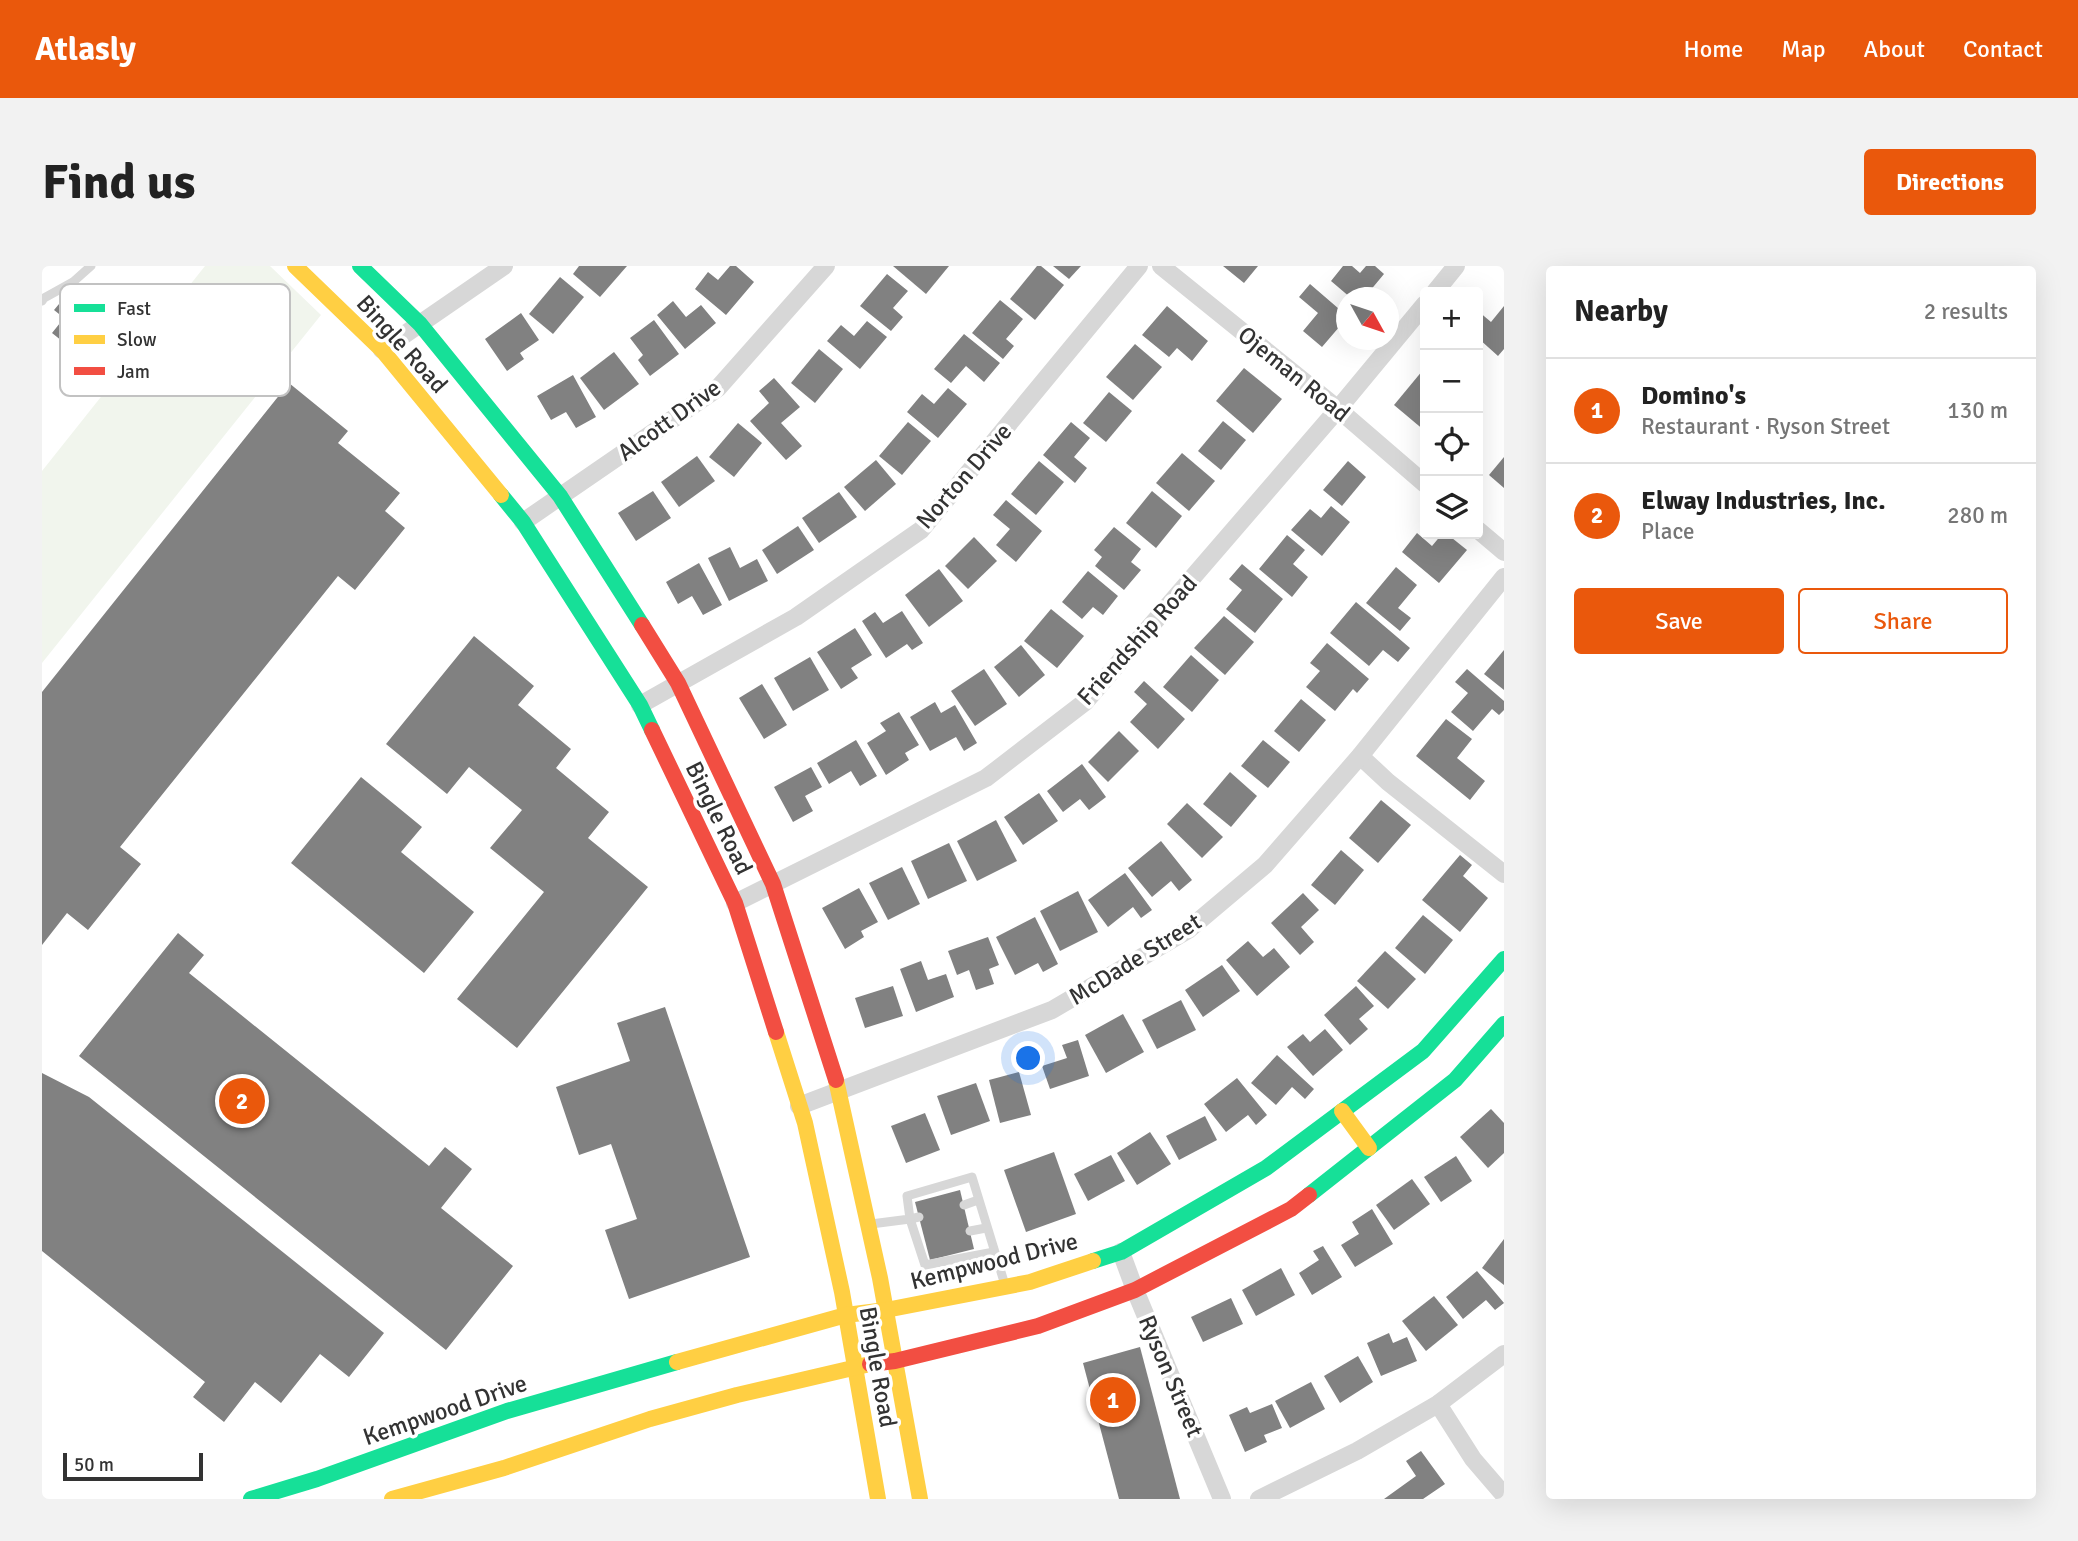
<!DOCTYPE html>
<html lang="en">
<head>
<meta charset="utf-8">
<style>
	:root { --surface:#fff; --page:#f2f2f2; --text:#222; --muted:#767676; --line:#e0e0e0; --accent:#ea580c }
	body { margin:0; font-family:Signika,sans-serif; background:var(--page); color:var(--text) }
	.controls { position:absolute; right:21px; top:21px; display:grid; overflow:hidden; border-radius:7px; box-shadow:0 7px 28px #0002 }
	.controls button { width:63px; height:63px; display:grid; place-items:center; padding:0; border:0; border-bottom:2px solid var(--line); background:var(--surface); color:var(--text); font:35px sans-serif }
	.compass { position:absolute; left:1294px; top:21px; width:63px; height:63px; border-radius:50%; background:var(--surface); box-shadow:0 7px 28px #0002; rotate:130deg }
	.scale { position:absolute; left:21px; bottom:18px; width:140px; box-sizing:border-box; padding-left:7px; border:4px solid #333; border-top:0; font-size:19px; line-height:24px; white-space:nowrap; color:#333; -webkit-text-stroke:5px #fff; paint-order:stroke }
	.you { position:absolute; left:987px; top:793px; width:24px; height:24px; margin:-18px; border:5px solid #fff; border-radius:50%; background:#1a73e8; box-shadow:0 0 0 10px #1a73e833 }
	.badge { display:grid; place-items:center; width:46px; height:46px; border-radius:50%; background:var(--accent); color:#fff; font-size:23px; font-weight:700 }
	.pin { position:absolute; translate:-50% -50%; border:4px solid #fff; box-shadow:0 2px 7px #0006 }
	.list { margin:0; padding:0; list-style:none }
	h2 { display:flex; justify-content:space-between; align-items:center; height:91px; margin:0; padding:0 28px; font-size:30px }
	h2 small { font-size:23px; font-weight:400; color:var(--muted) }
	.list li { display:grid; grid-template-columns:46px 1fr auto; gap:21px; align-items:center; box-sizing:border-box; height:105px; padding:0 28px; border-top:2px solid var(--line) }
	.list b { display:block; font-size:26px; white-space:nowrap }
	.list p { margin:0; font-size:23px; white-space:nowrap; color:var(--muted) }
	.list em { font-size:23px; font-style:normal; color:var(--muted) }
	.actions { display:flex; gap:14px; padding:21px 28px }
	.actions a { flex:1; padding:16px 0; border:2px solid var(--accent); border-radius:7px; text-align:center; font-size:24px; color:var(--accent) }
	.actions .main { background:var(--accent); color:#fff }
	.icon { flex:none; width:38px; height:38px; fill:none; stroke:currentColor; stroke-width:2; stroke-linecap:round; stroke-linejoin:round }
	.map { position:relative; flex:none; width:1462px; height:1233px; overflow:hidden; border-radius:7px }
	header { display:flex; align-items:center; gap:42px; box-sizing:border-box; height:98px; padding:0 35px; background:var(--accent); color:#fff }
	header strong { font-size:33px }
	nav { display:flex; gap:38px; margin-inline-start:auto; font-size:24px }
	.intro { display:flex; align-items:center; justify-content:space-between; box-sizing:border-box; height:168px; padding:0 42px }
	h1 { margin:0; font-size:49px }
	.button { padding:18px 32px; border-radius:7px; background:var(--accent); color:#fff; font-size:24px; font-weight:700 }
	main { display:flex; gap:42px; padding:0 42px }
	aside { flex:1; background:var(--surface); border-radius:7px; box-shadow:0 7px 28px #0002 }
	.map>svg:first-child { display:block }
	.green { fill:#f1f5ed }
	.building { fill:#818181 }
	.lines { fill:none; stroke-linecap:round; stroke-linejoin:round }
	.lane { stroke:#d7d7d7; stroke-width:9 }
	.street { stroke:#d7d7d7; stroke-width:18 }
	.fast { stroke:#16e098; stroke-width:16 }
	.slow { stroke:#ffcf43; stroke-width:16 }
	.jam { stroke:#f24e42; stroke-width:16 }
	.labels { text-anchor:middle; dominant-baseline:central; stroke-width:7; stroke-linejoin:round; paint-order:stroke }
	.street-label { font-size:24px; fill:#333; stroke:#fff }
	.key { fill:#fff; stroke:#c2c2c2; stroke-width:2 }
	.key-label { font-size:19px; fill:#333 }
</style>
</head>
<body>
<header>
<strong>Atlasly</strong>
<nav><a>Home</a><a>Map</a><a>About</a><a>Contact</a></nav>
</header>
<div class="intro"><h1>Find us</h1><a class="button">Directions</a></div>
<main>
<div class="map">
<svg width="1462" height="1233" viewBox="0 0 1462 1233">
	<rect width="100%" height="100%" fill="#fff"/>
	<path class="green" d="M163 0H228L279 49 0 397V205Z"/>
	<g class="building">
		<path d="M537 0H585L558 31 531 8Z"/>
		<path d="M688 0H694L712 16 684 49 653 23 666 6 676 14Z"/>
		<path d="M851 0H907L884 28Z"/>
		<path d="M995 0H999L1022 19 993 54 968 33Z"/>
		<path d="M1011 0H1039L1027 13Z"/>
		<path d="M1181 0H1216L1202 17Z"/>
		<path d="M1301 0H1310L1318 7 1324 0H1333L1342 8 1322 32H1309L1289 15Z"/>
		<path d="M845 8 866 25 851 42 861 51 849 65 818 40Z"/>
		<path d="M518 11 542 31 511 68 487 48Z"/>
		<path d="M1268 18 1304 49V53L1280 81 1261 65 1276 47 1257 31Z"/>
		<path d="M22 32 86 83 64 110 10 67 22 52 12 44Z"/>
		<path d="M958 34 981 53 964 73 972 80 961 93 930 67Z"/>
		<path d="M631 35 644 51 659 39 674 57 643 83 615 49Z"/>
		<path d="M1125 40 1166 75 1150 95 1135 82 1127 91 1100 69Z"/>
		<path d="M1462 40V83L1456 90 1436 72V45L1449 56Z"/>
		<path d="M479 47 497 74 478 87 482 93 465 105 443 73Z"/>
		<path d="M612 54 637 88 608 110 596 94 601 89 588 72Z"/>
		<path d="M825 55 845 71 818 103 785 75 799 59 812 70Z"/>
		<path d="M922 68 958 97 942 116 924 100 909 117 892 103Z"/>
		<path d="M1093 78 1120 101 1091 134 1064 111Z"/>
		<path d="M777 83 801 103 773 137 749 117Z"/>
		<path d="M572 86 597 118 562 144 538 112Z"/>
		<path d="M1202 102 1240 133 1211 167 1174 135Z"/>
		<path d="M1381 104 1383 106V165L1352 139Z"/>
		<path d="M531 109 554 151 534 162 524 146 509 154 495 130Z"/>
		<path d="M732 112 758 141 739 157 760 180 744 194 708 155 727 137 717 125Z"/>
		<path d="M247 117 306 165 296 177 358 227 343 245 363 262 313 324 296 310 78 581 99 598 46 664 25 647 0 679V426Z"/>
		<path d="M906 122 925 138 896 172 865 146 880 128 892 138Z"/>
		<path d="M1067 126 1090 145 1064 176 1041 157Z"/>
		<path d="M1181 155 1204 174 1179 204 1156 185Z"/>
		<path d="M866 156 889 175 860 209 837 190Z"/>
		<path d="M1029 156 1048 172 1032 191 1045 202 1033 217 1001 189Z"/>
		<path d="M696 157 720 177 692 211 667 191Z"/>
		<path d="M1140 187 1173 215 1147 245 1114 217Z"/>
		<path d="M655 190 673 215 637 241 619 216Z"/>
		<path d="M1462 191V222L1447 209Z"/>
		<path d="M834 194 854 218 823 245 802 221Z"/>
		<path d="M997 195 1022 216 994 249 969 228Z"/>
		<path d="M1306 195 1324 211 1300 240 1281 224Z"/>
		<path d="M611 225 629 252 594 275 576 247Z"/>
		<path d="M1110 225 1140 250 1114 282 1084 257Z"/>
		<path d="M797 226 815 251 777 277 760 252Z"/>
		<path d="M964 234 1000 265 974 296 954 279 968 263 951 249Z"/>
		<path d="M1289 240 1308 256 1280 290 1249 264 1268 243 1279 252Z"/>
		<path d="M756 260 772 284 735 308 720 284Z"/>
		<path d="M1072 261 1099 283 1089 296 1099 304 1082 324 1053 300 1060 291 1052 284Z"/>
		<path d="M1375 267 1390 280 1400 268H1405L1425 284 1397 317 1360 286Z"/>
		<path d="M1245 269 1263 284 1251 298 1266 311 1250 331 1217 303Z"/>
		<path d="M932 271 955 295 926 323 903 300Z"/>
		<path d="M688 281 698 302 715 293 726 315 687 335 666 292Z"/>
		<path d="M657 297 680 339 661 349 650 330 636 338 624 316Z"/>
		<path d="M1200 298 1241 333 1213 367 1184 343 1200 324 1187 313Z"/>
		<path d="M1354 301 1375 319 1356 342 1369 352 1358 365 1324 337Z"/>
		<path d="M897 303 921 335 887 361 863 329Z"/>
		<path d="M1046 305 1076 330 1061 349 1051 341 1040 353 1020 336Z"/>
		<path d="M1314 336 1368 382 1356 396 1341 384 1327 400 1288 367Z"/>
		<path d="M1009 343 1042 370 1015 402 982 375Z"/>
		<path d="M860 345 881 377 870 384 865 378 844 392 820 355 833 346 841 357Z"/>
		<path d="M1182 350 1212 376 1183 409 1152 382Z"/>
		<path d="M813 362 830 389 809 402 816 412 799 423 775 386Z"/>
		<path d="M432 370 492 420 476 439 529 483 514 502 567 546 546 572 606 621 475 782 415 733 502 626 448 582 480 544 427 501 405 528 344 478Z"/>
		<path d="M1285 377 1327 413 1315 427 1311 423 1293 445 1264 421 1278 405 1268 397Z"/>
		<path d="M979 379 1003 409 977 431 952 401Z"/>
		<path d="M1462 384V424L1442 408Z"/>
		<path d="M1149 389 1177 414 1150 446 1121 421Z"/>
		<path d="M768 391 787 424 751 445 732 412Z"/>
		<path d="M942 403 965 438 933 460 909 425Z"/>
		<path d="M1425 403 1462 435V444L1457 449 1450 443 1431 465 1409 446 1426 427 1413 416Z"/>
		<path d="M1102 415 1143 453 1116 483 1088 456 1105 438 1092 426Z"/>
		<path d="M720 418 745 459 722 473 697 432Z"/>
		<path d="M1259 433 1284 454 1257 486 1232 465Z"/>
		<path d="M893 436 899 447 913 439 935 477 922 485 914 471 888 485 868 451Z"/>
		<path d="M857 446 877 479 863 487 867 494 844 509 825 477 844 465 838 457Z"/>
		<path d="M1404 453 1430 473 1415 492 1443 515 1428 534 1374 490Z"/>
		<path d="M1077 465 1097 485 1066 516 1046 496Z"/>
		<path d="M814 474 835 510 818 520 809 505 787 518 775 497Z"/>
		<path d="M1221 474 1248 496 1226 522 1199 500Z"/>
		<path d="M1040 498 1064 531 1047 544 1038 533 1021 546 1005 525Z"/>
		<path d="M769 501 780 521 763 530 771 545 751 556 732 521Z"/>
		<path d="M1188 506 1215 530 1189 561 1161 538Z"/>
		<path d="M319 511 380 561 359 586 432 646 382 707 249 597Z"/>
		<path d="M997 527 1016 555 981 579 962 551Z"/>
		<path d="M1339 534 1369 559 1336 597 1307 572Z"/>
		<path d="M1145 537 1181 571 1160 592 1125 558Z"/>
		<path d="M954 554 975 595 935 615 915 575Z"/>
		<path d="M1119 575 1150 614 1137 625 1129 615 1110 631 1086 602Z"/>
		<path d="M907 577 925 615 886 633 869 595Z"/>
		<path d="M1299 584 1322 604 1293 639 1269 619Z"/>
		<path d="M1418 589 1430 599 1421 610 1446 632 1418 666 1380 634Z"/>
		<path d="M860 601 878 638 846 654 827 617Z"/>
		<path d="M1083 607 1110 644 1099 652 1091 641 1066 661 1046 634Z"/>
		<path d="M817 622 836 656 819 665 822 671 803 683 780 642Z"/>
		<path d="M1036 625 1056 666 1018 685 998 645Z"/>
		<path d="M1261 627 1277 644 1259 661 1272 676 1258 689 1229 657Z"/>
		<path d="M1381 649 1411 674 1383 708 1353 682Z"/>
		<path d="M993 651 1016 698 1001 706 996 697 973 709 954 671Z"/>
		<path d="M136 667 162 689 147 707 387 900 403 881 430 903 399 942 471 1000 404 1084 37 790Z"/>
		<path d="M946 671 957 699 947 703 952 718 934 724 927 704 915 709 906 685Z"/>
		<path d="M1206 675 1221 691 1232 682 1248 701 1215 730 1184 694Z"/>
		<path d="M1343 685 1374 713 1346 743 1315 715Z"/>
		<path d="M879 695 886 714 904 708 912 731 874 746 858 703Z"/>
		<path d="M1180 699 1198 725 1161 751 1143 724Z"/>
		<path d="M851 720 861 750 823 762 813 732Z"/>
		<path d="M1314 720 1332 740 1317 753 1326 763 1308 779 1282 749Z"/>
		<path d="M1139 734 1154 764 1115 783 1100 754Z"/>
		<path d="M623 741 708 991 587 1033 563 964 595 953 569 878 537 889 514 821 588 795 575 757Z"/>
		<path d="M1081 748 1102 786 1064 807 1043 769Z"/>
		<path d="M1283 763 1301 784 1271 810 1245 781 1261 768 1268 776Z"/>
		<path d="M1036 774 1047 810 1008 823 1000 800 1025 792 1020 779Z"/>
		<path d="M1235 789 1272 823 1263 833 1250 821 1234 839 1209 817Z"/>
		<path d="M977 806 989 849 958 857 947 814Z"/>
		<path d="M0 807 47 831 342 1067 307 1111 278 1088 239 1137 213 1116 182 1156 151 1131 163 1116 0 985Z"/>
		<path d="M1195 812 1225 849 1214 859 1206 849 1184 866 1162 838Z"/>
		<path d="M934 817 948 855 909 869 895 830Z"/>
		<path d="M1449 843 1462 857V887L1446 902 1418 871Z"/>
		<path d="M883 847 898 884 864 897 849 860Z"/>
		<path d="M1163 850 1175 874 1137 894 1124 870Z"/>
		<path d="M1108 866 1129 898 1095 919 1075 887Z"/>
		<path d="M1012 886 1034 948 984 966 962 904Z"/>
		<path d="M1069 889 1083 915 1046 935 1032 908Z"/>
		<path d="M1414 890 1430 915 1399 936 1382 911Z"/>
		<path d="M1370 913 1388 938 1352 964 1334 939Z"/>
		<path d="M918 924 932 983 888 994 873 936Z"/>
		<path d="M1330 943 1351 978 1313 1001 1299 979 1317 968 1310 956Z"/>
		<path d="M1462 973V1019L1440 1002Z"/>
		<path d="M1281 980 1300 1011 1270 1029 1257 1007 1277 994 1271 985Z"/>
		<path d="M1239 1002 1253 1029 1214 1050 1200 1024Z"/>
		<path d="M1435 1005 1462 1037 1453 1044 1444 1034 1421 1053 1404 1031Z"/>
		<path d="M1392 1030 1416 1059 1384 1085 1360 1055Z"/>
		<path d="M1189 1032 1201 1058 1161 1076 1149 1051Z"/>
		<path d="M1347 1067 1351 1077 1365 1071 1375 1095 1339 1110 1325 1077Z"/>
		<path d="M1098 1081 1138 1233H1077L1041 1097Z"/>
		<path d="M1316 1090 1331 1116 1298 1137 1282 1110Z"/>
		<path d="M1269 1116 1283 1143 1248 1162 1233 1135Z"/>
		<path d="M1230 1138 1240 1162 1222 1169 1225 1176 1203 1186 1187 1149 1205 1141 1208 1147Z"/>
		<path d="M1379 1185 1403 1218 1381 1233H1342L1374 1210 1364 1195Z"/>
	</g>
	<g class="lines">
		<g class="lane">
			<path d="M0 35 2 32 31 16 49 0"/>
			<path d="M922 939 936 934"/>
			<path d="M877 951 868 953 883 999 952 986"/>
			<path d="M829 958 868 953 865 930 930 911 963 1019"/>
			<path d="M928 965 944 962"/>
		</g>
		<g class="street">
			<path d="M1119 0 1296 143 1383 218"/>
			<path d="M1393 26 1414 0"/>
			<path d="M340 84 462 0"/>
			<path d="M481 256 676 122 784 0"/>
			<path d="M1436 264 1462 286"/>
			<path d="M598 439 754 351 879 264 1097 0"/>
			<path d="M1318 490 1346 516 1462 608"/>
			<path d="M693 637 944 512 1043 436 1296 143 1383 38"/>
			<path d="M757 840 1010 744 1146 664 1223 599 1318 490 1462 311"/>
			<path d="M1079 986 1093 1024 1180 1233"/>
			<path d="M1396 1138 1431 1193 1462 1229"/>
			<path d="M1217 1233 1315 1185 1396 1138 1462 1088"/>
		</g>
		<g class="fast">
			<path d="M318 0 378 58 518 230 600 359"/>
			<path d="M459 229 481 256 598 439 610 464"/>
			<path d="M1267 929 1413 814 1462 758"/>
			<path d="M1051 995 1079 986 1224 902 1381 785 1462 693"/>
			<path d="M209 1233 275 1213 465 1145 635 1096"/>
		</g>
		<g class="slow">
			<path d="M253 0 340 84 459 229"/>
			<path d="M734 766 763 857 800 1026 836 1233"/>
			<path d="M794 814 838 1012 878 1233"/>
			<path d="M1300 845 1327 882"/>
			<path d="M635 1096 804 1049 844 1044 988 1016 1051 995"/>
			<path d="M350 1233 462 1202 608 1153 695 1129 828 1098"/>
		</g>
		<g class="jam">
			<path d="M600 359 636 417 731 618 794 814"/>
			<path d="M610 464 693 637 734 766"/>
			<path d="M828 1098 853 1095 996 1060 1093 1024 1249 943 1267 929"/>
		</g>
	</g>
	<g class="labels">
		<g class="street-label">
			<text transform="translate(360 78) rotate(48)">Bingle Road</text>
			<text transform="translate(1252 108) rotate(39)">Ojeman Road</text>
			<text transform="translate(627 154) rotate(-36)">Alcott Drive</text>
			<text transform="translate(922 210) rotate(-49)">Norton Drive</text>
			<text transform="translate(1095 374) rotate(-48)">Friendship Road</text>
			<text transform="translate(677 552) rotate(64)">Bingle Road</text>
			<text transform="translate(1093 693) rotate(-32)">McDade Street</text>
			<text transform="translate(952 995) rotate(-14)">Kempwood Drive</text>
			<text transform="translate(836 1101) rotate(80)">Bingle Road</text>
			<text transform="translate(1129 1110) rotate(67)">Ryson Street</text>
			<text transform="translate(403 1144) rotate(-19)">Kempwood Drive</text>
		</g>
	</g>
	<rect x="18" y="18" width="230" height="112" rx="10" class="key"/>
	<rect x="32" y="38" width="31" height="8" fill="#16e098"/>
	<rect x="32" y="69" width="31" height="9" fill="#ffcf43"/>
	<rect x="32" y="101" width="31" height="8" fill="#f24e42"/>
	<g class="key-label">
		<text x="75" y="49">Fast</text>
		<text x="75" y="80">Slow</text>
		<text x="75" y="112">Jam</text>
	</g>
</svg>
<div class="controls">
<button>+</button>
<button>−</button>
<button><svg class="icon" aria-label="locate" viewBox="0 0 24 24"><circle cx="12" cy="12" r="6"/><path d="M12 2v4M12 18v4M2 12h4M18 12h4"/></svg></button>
<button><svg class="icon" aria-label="layers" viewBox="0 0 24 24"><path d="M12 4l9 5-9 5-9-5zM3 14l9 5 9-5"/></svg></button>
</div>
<svg class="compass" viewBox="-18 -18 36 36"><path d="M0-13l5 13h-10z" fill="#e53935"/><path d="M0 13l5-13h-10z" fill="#767676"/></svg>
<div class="scale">50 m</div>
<div class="you"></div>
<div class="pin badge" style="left:1071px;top:1134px">1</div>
<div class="pin badge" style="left:200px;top:835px">2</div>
</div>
<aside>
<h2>Nearby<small>2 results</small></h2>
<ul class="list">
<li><span class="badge">1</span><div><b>Domino's</b><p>Restaurant · Ryson Street</p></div><em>130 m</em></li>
<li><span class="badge">2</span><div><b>Elway Industries, Inc.</b><p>Place</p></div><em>280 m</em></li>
</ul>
<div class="actions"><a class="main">Save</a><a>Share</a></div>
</aside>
</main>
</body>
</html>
